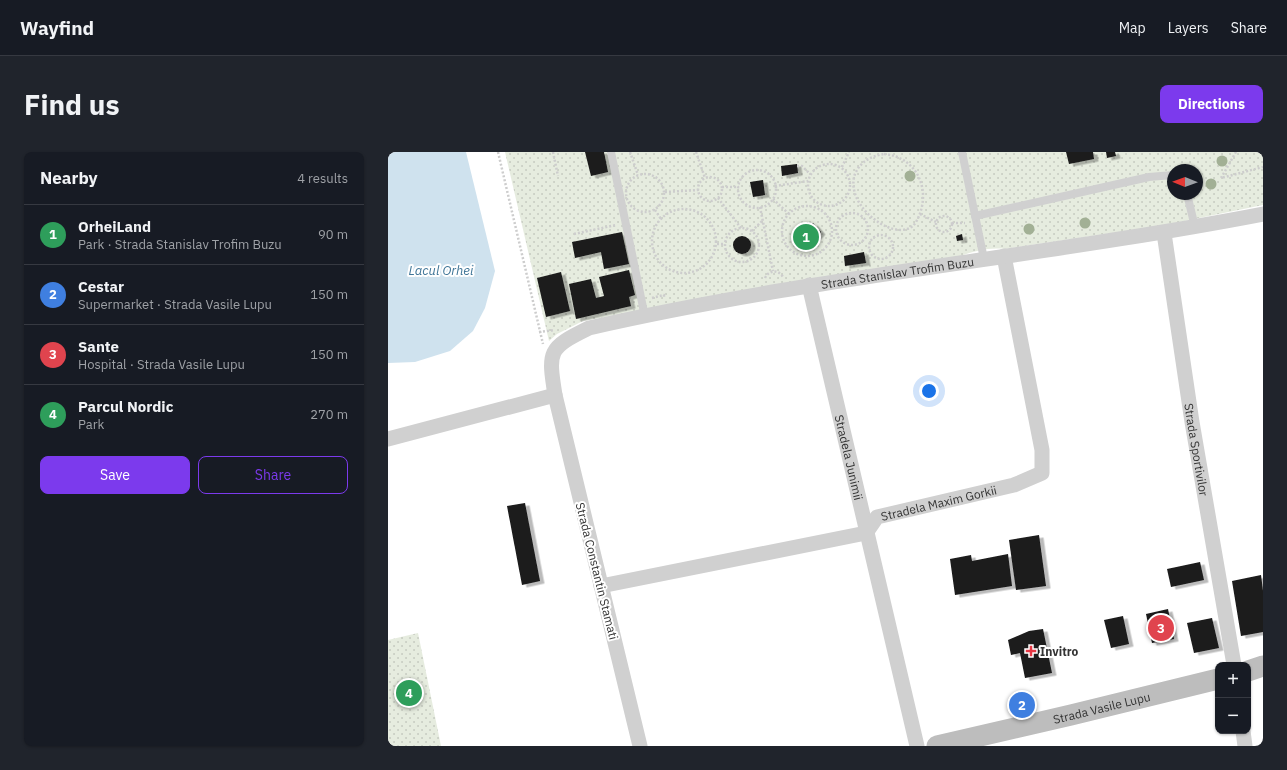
<!DOCTYPE html>
<html lang="en">
<head>
<meta charset="utf-8">
<style>
	:root { --surface:#171b24; --page:#20242c; --text:#f1f3f6; --muted:#9ea1a6; --line:#363941; --accent:#7c3aed }
	body { margin:0; font-family:"IBM Plex Sans",sans-serif; background:var(--page); color:var(--text) }
	.controls { position:absolute; right:12px; bottom:12px; display:grid; overflow:hidden; border-radius:8px; box-shadow:0 1px 3px #0004 }
	.controls button { width:36px; height:36px; display:grid; place-items:center; padding:0; border:0; border-bottom:1px solid var(--line); background:var(--surface); color:var(--text); font:20px sans-serif }
	.compass { position:absolute; left:779px; top:12px; width:36px; height:36px; border-radius:50%; background:var(--surface); box-shadow:0 1px 3px #0004; rotate:271deg }
	.you { position:absolute; left:541px; top:239px; width:14px; height:14px; margin:-10px; border:3px solid #fff; border-radius:50%; background:#1a73e8; box-shadow:0 0 0 6px #1a73e833 }
	.badge { display:grid; place-items:center; width:26px; height:26px; border-radius:50%; background:var(--accent); color:#fff; font-size:13px; font-weight:700 }
	.pin { position:absolute; translate:-50% -50%; border:2px solid #fff; box-shadow:0 1px 4px #0006 }
	.list { margin:0; padding:0; list-style:none }
	h2 { display:flex; justify-content:space-between; align-items:center; height:52px; margin:0; padding:0 16px; font-size:17px }
	h2 small { font-size:13px; font-weight:400; color:var(--muted) }
	.list li { display:grid; grid-template-columns:26px 1fr auto; gap:12px; align-items:center; box-sizing:border-box; height:60px; padding:0 16px; border-top:1px solid var(--line) }
	.list b { display:block; font-size:15px; white-space:nowrap }
	.list p { margin:0; font-size:13px; white-space:nowrap; color:var(--muted) }
	.list em { font-size:13px; font-style:normal; color:var(--muted) }
	.actions { display:flex; gap:8px; padding:12px 16px }
	.actions a { flex:1; padding:9px 0; border:1px solid var(--accent); border-radius:8px; text-align:center; font-size:14px; color:var(--accent) }
	.actions .main { background:var(--accent); color:#fff }
	.map { position:relative; flex:none; width:875px; height:594px; overflow:hidden; border-radius:8px }
	header { display:flex; align-items:center; gap:24px; box-sizing:border-box; height:56px; padding:0 20px; background:var(--surface); border-bottom:1px solid var(--line) }
	header strong { font-size:19px }
	nav { display:flex; gap:22px; margin-inline-start:auto; font-size:14px }
	.intro { display:flex; align-items:center; justify-content:space-between; box-sizing:border-box; height:96px; padding:0 24px }
	h1 { margin:0; font-size:28px }
	.button { padding:10px 18px; border-radius:8px; background:var(--accent); color:#fff; font-size:14px; font-weight:700 }
	main { display:flex; gap:24px; padding:0 24px }
	aside { flex:1; background:var(--surface); border-radius:8px; box-shadow:0 1px 3px #0004 }
	.map>svg:first-child { display:block }
	.park { fill:url(#park-dots); fill-rule:evenodd }
	.water { fill:#cfe2ee }
	.building { fill:#1a1a1a; filter:url(#shadow) }
	.lines { fill:none; stroke-linecap:round; stroke-linejoin:round }
	.path { stroke:#cdcdcd; stroke-width:2.5; stroke-dasharray:2 2; stroke-linecap:butt }
	.lane { stroke:#d0d0d0; stroke-width:8 }
	.street { stroke:#d0d0d0; stroke-width:15 }
	.secondary { stroke:#bdbdbd; stroke-width:21 }
	.tree { fill:#a2b095 }
	.poi-dot { fill:#e63946; stroke:#fff; stroke-width:1.5 }
	.labels { text-anchor:middle; dominant-baseline:central; stroke-width:4; stroke-linejoin:round; paint-order:stroke }
	.street-label { font-size:12px; fill:#333; stroke:#fff }
	.poi-label { font-size:12px; font-weight:bold; fill:#333; stroke:#fff; text-anchor:start }
	.water-label { font-size:13px; font-style:italic; fill:#3f7597; stroke:#fff }
</style>
</head>
<body>
<header>
<strong>Wayfind</strong>
<nav><a>Map</a><a>Layers</a><a>Share</a></nav>
</header>
<div class="intro"><h1>Find us</h1><a class="button">Directions</a></div>
<main>
<aside>
<h2>Nearby<small>4 results</small></h2>
<ul class="list">
<li><span class="badge" style="background:#2e9e5b">1</span><div><b>OrheiLand</b><p>Park · Strada Stanislav Trofim Buzu</p></div><em>90 m</em></li>
<li><span class="badge" style="background:#3f7fe0">2</span><div><b>Cestar</b><p>Supermarket · Strada Vasile Lupu</p></div><em>150 m</em></li>
<li><span class="badge" style="background:#e0444e">3</span><div><b>Sante</b><p>Hospital · Strada Vasile Lupu</p></div><em>150 m</em></li>
<li><span class="badge" style="background:#2e9e5b">4</span><div><b>Parcul Nordic</b><p>Park</p></div><em>270 m</em></li>
</ul>
<div class="actions"><a class="main">Save</a><a>Share</a></div>
</aside>
<div class="map">
<svg width="875" height="594" viewBox="0 0 875 594">
	<defs>
		<pattern id="park-dots" width="8" height="8" patternUnits="userSpaceOnUse"><rect width="8" height="8" fill="#e6ecdf"/><path d="M2 2h.1M6 6h.1" fill="none" stroke="#c6cbc0" stroke-width="1.8" stroke-linecap="round"/></pattern>
		<filter id="shadow"><feDropShadow dx="4.5" dy="2.5" stdDeviation="0" flood-color="#0004"/></filter>
	</defs>
	<rect width="100%" height="100%" fill="#fff"/>
	<g class="park">
		<path d="M117 0H875V53L772 74 617 97C599 95 583 100 567 106L195 169 169 182 161 189ZM785 18H809V42H785Z"/>
		<path d="M30 481 53 594H0V488Z"/>
	</g>
	<path class="water" d="M0 0H78L107 119 97 156 85 179 62 199 27 210 0 211Z"/>
	<g class="building">
		<path d="M197 0H216L220 20 203 24Z"/>
		<path d="M678 0H705L706 7 681 12Z"/>
		<path d="M718 0H727L728 4 719 6Z"/>
		<path d="M409 12 410 21 394 24 393 14Z"/>
		<path d="M375 28 377 43 365 45 362 30Z"/>
		<path d="M419 70 423 73 425 71 433 80 424 90 415 82 416 80 413 76Z"/>
		<path d="M234 80 241 112 216 117 213 100 187 106 184 90Z"/>
		<path d="M574 82 575 88 569 89 568 84Z"/>
		<circle cx="354" cy="93" r="9"/>
		<path d="M476 100 478 111 457 114 456 104Z"/>
		<path d="M241 118 247 143 241 145 243 154 188 167 181 132 203 127 208 146 216 144 211 125Z"/>
		<path d="M173 120 182 159 158 165 149 126Z"/>
		<path d="M137 351 152 429 134 433 119 354Z"/>
		<path d="M651 383 658 434 628 438 621 388Z"/>
		<path d="M620 402 624 434 567 443 562 407 583 403 584 409Z"/>
		<path d="M812 410 816 428 783 435 779 417Z"/>
		<path d="M873 423 875 439V480L853 484 844 429Z"/>
		<path d="M780 457 786 487 764 491 758 462Z"/>
		<path d="M735 464 741 492 723 496 716 468Z"/>
		<path d="M824 466 831 496 806 501 799 471Z"/>
		<path d="M655 477 664 521 637 526 632 501 623 503 620 488 641 479Z"/>
	</g>
	<g class="lines">
		<g class="path">
			<path d="M110 0 155 192"/>
			<path d="M165 0 170 24"/>
			<path d="M242 0 250 23"/>
			<path d="M308 0 317 26"/>
			<path d="M848 0 833 26 875 15"/>
			<path d="M496 2C530 5 545 40 528 70 513 95 455 56 467 22 472 10 483 4 496 2Z"/>
			<circle cx="441" cy="33" r="21"/>
			<path d="M409 14H414L422 22"/>
			<path d="M454 15 461 0"/>
			<circle cx="369" cy="37" r="19"/>
			<circle cx="257" cy="41" r="19"/>
			<circle cx="322" cy="37" r="12"/>
			<path d="M387 34 420 29"/>
			<path d="M334 35H351"/>
			<path d="M277 40 310 38"/>
			<path d="M330 46 353 76"/>
			<path d="M385 47 401 62"/>
			<circle cx="419" cy="79" r="25"/>
			<path d="M372 55 385 119"/>
			<circle cx="296" cy="89" r="32"/>
			<path d="M267 58 273 67"/>
			<circle cx="464" cy="77" r="16"/>
			<path d="M532 62 548 70"/>
			<circle cx="556" cy="72" r="8"/>
			<path d="M564 71H577"/>
			<circle cx="354" cy="93" r="17"/>
			<path d="M364 79 374 69"/>
			<path d="M186 82 228 73"/>
			<circle cx="493" cy="95" r="12"/>
			<path d="M329 92H337"/>
			<path d="M377 126C381 118 390 117 395 125"/>
			<path d="M264 146 276 143V146"/>
			<path d="M151 180 166 178"/>
		</g>
		<g class="lane">
			<path d="M223 0 257 165"/>
			<path d="M574 0 596 107"/>
			<path d="M799 42 807 75"/>
			<path d="M587 64 761 25 785 23"/>
		</g>
		<g class="street">
			<path id="s1" d="M776 81 804 270 846 513"/>
			<path id="s2" d="M421 133 529 594"/>
			<path d="M0 287 167 243"/>
			<path id="s3" d="M213 434 478 381 489 365 626 333 654 321V298L616 104"/>
			<path d="M855 579 857 594"/>
			<path id="s4" d="M252 594 167 243C160 199 160 196 201 176 424 125 651 105 875 62"/>
		</g>
		<g class="secondary">
			<path d="M860 519 875 514"/>
			<path id="s5" d="M549 594 683 563 830 527"/>
		</g>
	</g>
	<g class="tree">
		<circle cx="834" cy="9" r="5.5"/>
		<circle cx="522" cy="24" r="5.5"/>
		<circle cx="823" cy="32" r="5.5"/>
		<circle cx="697" cy="71" r="5.5"/>
		<circle cx="641" cy="77" r="5.5"/>
	</g>
	<path class="poi-dot" d="M641 493h4v4h4v4h-4v4h-4v-4h-4v-4h4z"/>
	<g class="labels">
		<g class="street-label">
			<text stroke="none"><textPath href="#s4" startOffset="761">Strada Stanislav Trofim Buzu</textPath></text>
			<text stroke="none"><textPath href="#s1" startOffset="219">Strada Sportivilor</textPath></text>
			<text stroke="none"><textPath href="#s2" startOffset="177">Stradela Junimii</textPath></text>
			<text stroke="none"><textPath href="#s3" startOffset="353">Stradela Maxim Gorkii</textPath></text>
			<text transform="translate(209 419) rotate(76)">Strada Constantin Stamati</text>
			<text stroke="none"><textPath href="#s5" startOffset="169">Strada Vasile Lupu</textPath></text>
		</g>
		<g class="poi-label">
			<text x="652" y="499">Invitro</text>
		</g>
		<g class="water-label">
			<text x="53" y="118">Lacul Orhei</text>
		</g>
	</g>
</svg>
<div class="controls">
<button>+</button>
<button>−</button>
</div>
<svg class="compass" viewBox="-18 -18 36 36"><path d="M0-13l5 13h-10z" fill="#e53935"/><path d="M0 13l5-13h-10z" fill="#9ea1a6"/></svg>
<div class="you"></div>
<div class="pin badge" style="left:418px;top:85px;background:#2e9e5b">1</div>
<div class="pin badge" style="left:634px;top:553px;background:#3f7fe0">2</div>
<div class="pin badge" style="left:773px;top:476px;background:#e0444e">3</div>
<div class="pin badge" style="left:21px;top:541px;background:#2e9e5b">4</div>
</div>
</main>
</body>
</html>
